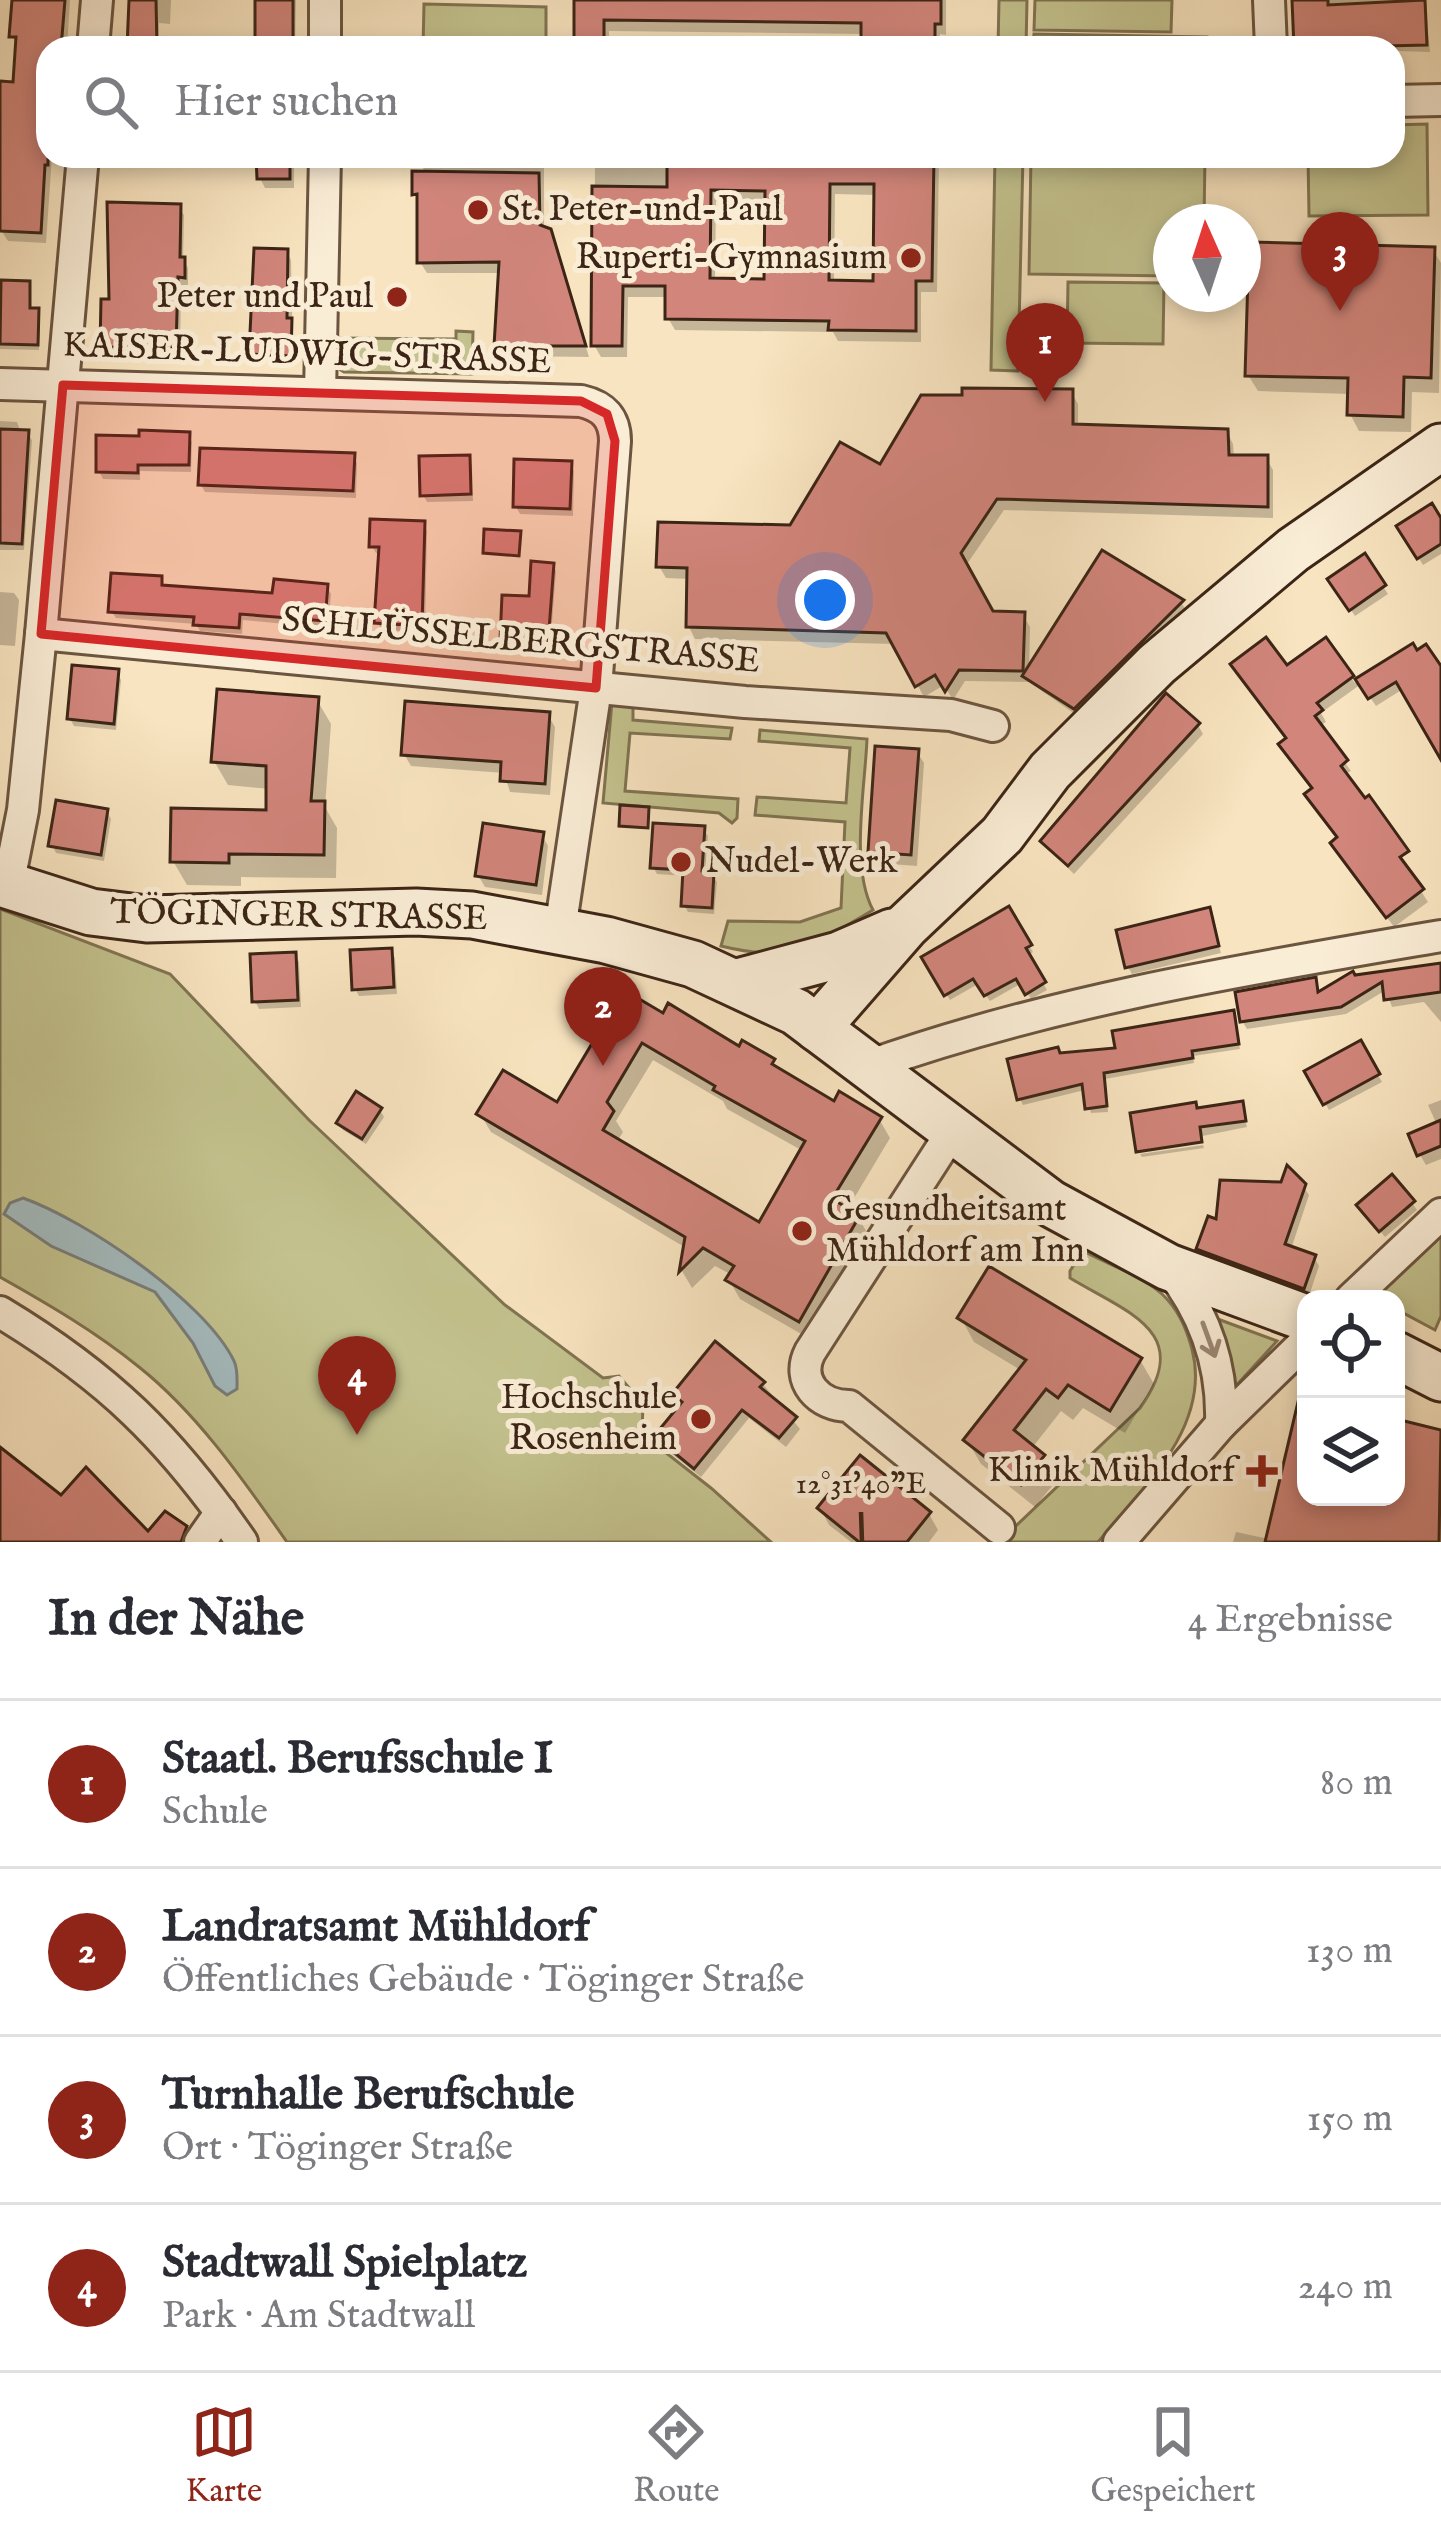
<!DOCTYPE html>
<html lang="de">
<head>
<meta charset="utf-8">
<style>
	:root { --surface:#fff; --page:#f7f7f7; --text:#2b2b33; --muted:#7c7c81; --line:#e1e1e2; --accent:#8f2418 }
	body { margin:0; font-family:"IM FELL English",serif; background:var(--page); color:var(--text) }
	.controls { position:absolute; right:36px; bottom:36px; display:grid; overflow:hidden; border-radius:24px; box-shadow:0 6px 18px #0003 }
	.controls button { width:108px; height:108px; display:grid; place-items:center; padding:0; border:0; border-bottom:3px solid var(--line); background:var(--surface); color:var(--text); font:60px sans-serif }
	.compass { position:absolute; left:1153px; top:204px; width:108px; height:108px; border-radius:50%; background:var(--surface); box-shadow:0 6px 18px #0003; rotate:357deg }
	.you { position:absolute; left:825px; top:600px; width:42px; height:42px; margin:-30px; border:9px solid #fff; border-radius:50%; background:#1a73e8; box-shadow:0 0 0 18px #1a73e833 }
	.badge { display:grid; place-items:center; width:78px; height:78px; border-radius:50%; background:var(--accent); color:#fff; font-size:39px; font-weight:700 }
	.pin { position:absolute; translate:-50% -99px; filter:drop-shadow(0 3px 6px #0008) }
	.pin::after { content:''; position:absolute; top:63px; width:42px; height:36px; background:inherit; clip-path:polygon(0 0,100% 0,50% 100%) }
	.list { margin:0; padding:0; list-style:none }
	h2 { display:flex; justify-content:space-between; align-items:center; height:156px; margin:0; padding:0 48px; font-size:51px }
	h2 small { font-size:39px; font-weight:400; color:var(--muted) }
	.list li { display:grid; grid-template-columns:78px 1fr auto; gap:36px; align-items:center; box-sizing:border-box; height:168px; padding:0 48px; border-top:3px solid var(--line) }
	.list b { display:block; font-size:45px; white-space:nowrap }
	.list p { margin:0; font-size:39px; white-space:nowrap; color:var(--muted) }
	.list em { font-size:39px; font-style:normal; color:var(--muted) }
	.icon { flex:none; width:66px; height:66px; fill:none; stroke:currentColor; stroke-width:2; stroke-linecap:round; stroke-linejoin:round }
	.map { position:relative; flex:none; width:1441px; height:1542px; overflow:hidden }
	.search { position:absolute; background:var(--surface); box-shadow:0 6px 18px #0003; left:36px; right:36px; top:36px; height:132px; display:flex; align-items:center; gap:30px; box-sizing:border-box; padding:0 42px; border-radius:36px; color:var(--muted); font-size:45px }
	.sheet { height:828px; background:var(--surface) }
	nav { display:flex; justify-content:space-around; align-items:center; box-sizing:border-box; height:168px; border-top:3px solid var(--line); background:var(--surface); font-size:33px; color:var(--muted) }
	nav a { display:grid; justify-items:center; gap:6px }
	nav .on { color:var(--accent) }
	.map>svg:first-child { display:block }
	.green { fill:#c3c28e; stroke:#807452; stroke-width:3 }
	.water { fill:#a4bbbe; stroke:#7a7f7b; stroke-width:3 }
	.shadow { fill:#0003; fill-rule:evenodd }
	.building { fill:#d1857b; stroke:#3c2516; stroke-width:3; fill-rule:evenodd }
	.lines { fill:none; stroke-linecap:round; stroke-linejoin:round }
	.street-casing { stroke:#6b5540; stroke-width:36 }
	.secondary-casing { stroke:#3c2516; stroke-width:51 }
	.street { stroke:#faedd6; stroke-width:30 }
	.secondary { stroke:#faedd6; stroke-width:45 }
	.oneway { stroke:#9b8976 }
	.marked { fill:#d62828; fill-opacity:0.2; stroke:#d62828; stroke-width:9; stroke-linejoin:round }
	.ticks { fill:none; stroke:#3c2516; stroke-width:4.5 }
	.poi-dot { fill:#8f2418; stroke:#faedd6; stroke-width:4.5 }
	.labels { text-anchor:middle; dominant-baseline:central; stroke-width:10; stroke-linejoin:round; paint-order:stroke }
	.poi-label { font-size:36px; fill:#3c2516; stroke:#faedd6; text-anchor:end }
	.street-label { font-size:36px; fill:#3c2516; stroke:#faedd6 }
	.ticks-label { font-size:30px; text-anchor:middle; fill:#3c2516; stroke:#faedd6; stroke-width:10; stroke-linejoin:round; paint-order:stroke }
</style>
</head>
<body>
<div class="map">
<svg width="1441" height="1542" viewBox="0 0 1441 1542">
	<rect width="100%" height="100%" fill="#f8e4c0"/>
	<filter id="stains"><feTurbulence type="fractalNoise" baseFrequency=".00167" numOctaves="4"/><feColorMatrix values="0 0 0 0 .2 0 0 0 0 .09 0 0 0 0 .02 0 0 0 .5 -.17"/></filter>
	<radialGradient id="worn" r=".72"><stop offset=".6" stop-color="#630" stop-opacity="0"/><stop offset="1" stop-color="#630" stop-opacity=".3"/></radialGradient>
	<g class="green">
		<path d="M999 0H1027L1026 48H998Z"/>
		<path d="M1035 0H1172L1171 32 1034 30Z"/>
		<path d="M424 4 546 7V48H423Z"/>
		<path d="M1034 34 1207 37V48H1033Z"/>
		<path d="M1427 124 1428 215 1309 216 1308 156H1393V125Z"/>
		<path d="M995 156H1023L1018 371 991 370Z"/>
		<path d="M1031 156H1205L1204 222H1171V276L1029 274Z"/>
		<path d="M1068 282 1164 283 1163 344 1067 343Z"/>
		<path d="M456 331 473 332 472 374 344 372 334 366 335 338 456 339Z"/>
		<path d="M612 702 633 704V720L732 728 730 739 630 733 625 791 738 799 737 818 732 823 719 813 603 803Z"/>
		<path d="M760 730 867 739C865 788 850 867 873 910 813 945 793 964 721 946L728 921 800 922 841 908 845 822 755 815 757 797 846 803 850 748 759 741Z"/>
		<path d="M0 909 170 974 309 1120 505 1305 603 1378 619 1376 643 1404 642 1434 711 1488 771 1542H287C244 1481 198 1414 139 1367 96 1332 48 1304 0 1277Z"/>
		<path d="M1441 1231V1316L1435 1330 1396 1309V1299H1378L1374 1294Z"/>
		<path d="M1087 1253C1110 1265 1141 1276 1161 1293 1178 1309 1186 1327 1192 1349 1212 1425 1143 1489 1098 1542H999L1140 1408C1195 1332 1128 1313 1070 1278V1271L1081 1254Z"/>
		<path d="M1215 1318 1277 1341 1233 1389Z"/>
	</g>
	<path class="water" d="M23 1198C85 1220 205 1301 234 1361 238 1369 237 1380 237 1389L227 1395 215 1386 193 1343 155 1292 51 1246 4 1214 10 1203Z"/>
	<g class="shadow">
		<path d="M15 0H70L67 48H48V156H52L46 243 8 241 1 230 0 84 16 85 18 47 12 36Z"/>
		<path d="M132 0H171L170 24 159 23 158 48H130Z"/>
		<path d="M258 0H296L295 48H258Z"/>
		<path d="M577 0H946V35L940 34V48H864V34L609 31V48H549V37H577Z"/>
		<path d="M1295 0H1425L1430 52 1297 48Z"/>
		<path d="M156 156 155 165 123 164 119 157Z"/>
		<path d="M294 156V188H265L260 178 259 159 209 156Z"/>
		<path d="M424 156H939L937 292H921V342L838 341 833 332 675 330 668 318V297H628L627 357H601L594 345 595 166 544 165V230L556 244 589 357 504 356 497 345 501 273H427L420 262V202L415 194 423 174ZM835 194 877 195 876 284H834ZM716 201H768L767 282 715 281Z"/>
		<path d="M179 207 184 215 183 260 188 268V285H181L180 356 108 355 103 346 112 302Z"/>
		<path d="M1433 250 1441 263 1439 393 1412 392 1411 432 1359 431 1350 414V394L1258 391 1248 375Z"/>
		<path d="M287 252 291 260 293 362 256 361 252 353Z"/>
		<path d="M28 284 31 311 40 317 39 350 0 349V287Z"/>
		<path d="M1071 392 1078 404V427L1227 432 1233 444 1234 458H1266L1273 470V518L1004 510 965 567 992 614 1023 615 1030 627 1029 671 1181 602 1188 614 1082 719 1029 682 965 681 953 700 944 685 924 697 895 644 695 639 689 627 690 579 666 578 659 566 792 528 881 468Z"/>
		<path d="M0 421 17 422 21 433H27L32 440 24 550H0Z"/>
		<path d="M188 435 192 442 191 472 140 471V480L103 479 99 471Z"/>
		<path d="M353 456 357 463 356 498 205 492 201 485Z"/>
		<path d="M468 458 472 466 473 501 427 502 423 495Z"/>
		<path d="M570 464 574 471 573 516 520 514 516 507Z"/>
		<path d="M1441 523V554L1423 565 1400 527Z"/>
		<path d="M423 524 427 531 425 632 382 630 377 622 381 554 376 553 372 546Z"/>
		<path d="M1364 558 1388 594 1355 616 1331 580Z"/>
		<path d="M552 566 556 571 550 648 506 645 503 639Z"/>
		<path d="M160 579 165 586 275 596 327 587 331 594 328 628 243 620 242 634 200 631 196 624 116 618 111 611Z"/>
		<path d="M0 592 14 593 19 600 15 646 0 645Z"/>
		<path d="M1325 641 1355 683 1412 647 1441 672V754L1403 689 1376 706 1361 684 1321 713 1326 722 1319 726 1351 771 1315 790 1289 740 1287 669Z"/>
		<path d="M117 672 121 680 116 730 74 726 70 719Z"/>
		<path d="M317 700 331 724 325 807 337 828 336 878 241 877V886L187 885 173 861 269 813V789L228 785 214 761Z"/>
		<path d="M548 715 555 727 550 795 510 792 504 773 411 766 404 754Z"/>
		<path d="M1198 725 1203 734 1074 874 1049 850 1043 841Z"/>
		<path d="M917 752 924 763 917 866 878 863 871 851Z"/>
		<path d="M107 812 111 819 104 861 56 853 52 845Z"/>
		<path d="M703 829 708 836 705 874 712 875 717 882 714 914 688 912 684 905 686 876 657 874 653 867Z"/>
		<path d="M542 835 548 846 542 895 485 887 478 875Z"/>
		<path d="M1364 886 1421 891 1428 902 1394 927Z"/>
		<path d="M1008 910 1033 952 1027 956 1047 990 1031 999 1022 983 990 1001 978 984 950 1000 925 958Z"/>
		<path d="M1209 911 1221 953 1132 974 1128 967Z"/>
		<path d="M390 951 395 958 397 994 359 996 355 989Z"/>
		<path d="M295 955 299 962 301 1007 259 1009 255 1001Z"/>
		<path d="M1441 968V1022L1424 1002 1392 1007 1386 990 1346 1014 1247 1029 1242 1021 1314 981 1319 995 1354 978Z"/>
		<path d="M1233 1013 1240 1049 1193 1056 1194 1063 1105 1079 1108 1112 1091 1113 1085 1090 1023 1105 1020 1099 1060 1056 1118 1051Z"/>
		<path d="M664 1017 773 1062 778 1071 835 1105 879 1119 890 1138 847 1210 858 1217 869 1236 810 1339 740 1299 729 1280 732 1275 715 1266 692 1288 682 1271 686 1248 491 1132 480 1114 558 1106ZM653 1060 723 1101 727 1109 803 1151 760 1227 617 1142 623 1132 616 1121Z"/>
		<path d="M1360 1044 1382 1082 1329 1110 1308 1072Z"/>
		<path d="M1441 1100V1159L1426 1165 1420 1155 1437 1125 1428 1105Z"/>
		<path d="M1241 1105 1247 1127 1138 1149 1198 1111Z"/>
		<path d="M380 1110 384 1117 366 1144 343 1130 339 1123Z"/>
		<path d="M1203 1145 1204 1148 1142 1157 1140 1154Z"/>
		<path d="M1303 1186 1309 1195 1291 1249 1314 1257 1319 1266 1309 1296 1204 1257 1199 1248 1219 1223Z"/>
		<path d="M1412 1203 1417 1210 1385 1237 1364 1212Z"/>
		<path d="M961 1318 1140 1360 1154 1384 1125 1433 1083 1408 1073 1420 1061 1411 1032 1448 1042 1457 1056 1481 1035 1507 981 1464 967 1440 1022 1371 974 1342Z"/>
		<path d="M763 1384 800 1429 786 1447 749 1418 701 1477 663 1447 657 1437 682 1406 675 1394Z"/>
		<path d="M1301 1400 1306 1402V1497H1396V1422L1441 1433V1542H1233L1236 1532 1269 1539Z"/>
		<path d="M820 1508 929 1514 938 1530 929 1542H851L829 1525Z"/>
	</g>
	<g class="building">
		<path d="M12 0H65L61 48H48V165H45L41 233 0 231V81L13 82 16 37H9Z"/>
		<path d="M129 0H156L157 48H127Z"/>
		<rect x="255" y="0" width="38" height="48"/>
		<path d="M574 0H941V24H935V48H861V23L604 20V48H574Z"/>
		<path d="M1292 0H1328V5L1425 0 1427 45 1294 48Z"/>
		<path d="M256 156H290V179H257Z"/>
		<path d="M667 156H934L932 281H916V331L828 330 829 321 665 319V286H623L622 346H591L592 186 667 187ZM830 184H874L873 281 829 280ZM711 190 765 191 764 279 710 278Z"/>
		<path d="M412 171 539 173 540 225 551 229 586 346H494L499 262 417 263V194L412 195Z"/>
		<path d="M107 202 181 204 180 257H185V278L178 277 176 348 100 347 101 299H109Z"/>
		<path d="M1249 242 1435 247 1431 378 1404 377 1403 417 1347 415 1348 378 1245 376Z"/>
		<path d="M254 248 288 249 287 318H292L291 356 249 354Z"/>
		<path d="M1 280 30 281V308H39L38 345 0 344Z"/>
		<path d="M962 388 1073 389V424L1228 429 1229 455H1268V507L997 499 961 553 993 611 1025 612 1023 671 959 670 945 692 935 675 915 687 886 633 686 627 687 568 656 567 658 522 790 525 840 442 880 464 921 395H962Z"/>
		<path d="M0 429 29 430 22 544 0 543Z"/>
		<path d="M139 430 190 432 189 465H138V473L96 472V435L139 436Z"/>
		<path d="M200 448 355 453 353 491 198 485Z"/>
		<path d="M470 455 471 494 420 496 419 456Z"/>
		<path d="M514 459 572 461 570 509 513 507Z"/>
		<path d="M1432 503 1441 518V544L1417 559 1396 526Z"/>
		<path d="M370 519 425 521 422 626 374 623 379 547H369Z"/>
		<path d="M484 529 521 531 519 556 483 553Z"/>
		<path d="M1102 550 1184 600 1074 709 1022 676Z"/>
		<path d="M1365 553 1386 585 1349 611 1327 579Z"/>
		<path d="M531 561 554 563 548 643 500 640 502 595 529 596Z"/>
		<path d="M111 573 162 576V585L272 593 274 579 328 584 325 621 240 614 239 628 193 625 194 617 108 612Z"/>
		<path d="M1266 637 1287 665 1326 637 1354 676 1317 703 1323 710 1315 716 1348 760 1341 766 1365 798 1369 795 1409 851 1400 857 1424 889 1386 918 1330 843 1337 837 1304 794 1312 788 1278 744 1286 738 1230 664Z"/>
		<path d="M1413 643 1417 650 1426 644 1441 666V760L1396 682 1368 699 1355 679Z"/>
		<path d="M72 665 119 669 114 724 67 719Z"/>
		<path d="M217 689 319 697 311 801H325L324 855 229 854V863L170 862 171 808 266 810V766L211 762Z"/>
		<path d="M1166 693 1200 723 1068 866 1040 841Z"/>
		<path d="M405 701 550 712 545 784 500 781 501 762 401 755Z"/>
		<path d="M875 746 919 749 911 855 868 852Z"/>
		<path d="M56 800 108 809 101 855 48 846Z"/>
		<path d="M620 805 649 807 648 828 619 826Z"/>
		<path d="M483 823 544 832 536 885 475 876Z"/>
		<path d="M653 823 705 826 702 871 714 872 712 908 681 906 683 870 650 868Z"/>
		<path d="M1009 906 1032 945 1026 948 1046 982 1025 995 1016 979 984 996 973 979 944 996 921 957Z"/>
		<path d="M1210 907 1219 946 1125 968 1116 930Z"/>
		<path d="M392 948 394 987 352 990 350 950Z"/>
		<path d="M296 952 298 1000 252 1002 250 954Z"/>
		<path d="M1441 963V992L1384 1000 1382 982 1341 1007 1240 1022 1235 992 1316 977 1318 992 1353 971 1355 975Z"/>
		<path d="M624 990 663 1013 668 1003 739 1046 742 1040 775 1059 772 1064 834 1101 839 1091 882 1117 832 1199 860 1215 799 1322 725 1280 734 1266 703 1248 679 1272 685 1237 476 1114 503 1070 557 1102ZM642 1043 715 1086 713 1090 805 1141 759 1222 603 1130 614 1111 607 1102Z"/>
		<path d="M1234 1010 1239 1044 1192 1051 1193 1058 1104 1073 1107 1106 1085 1109 1082 1084 1017 1100 1007 1059 1058 1047 1060 1053 1115 1048 1112 1031Z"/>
		<path d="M1361 1040 1380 1074 1323 1105 1304 1071Z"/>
		<path d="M356 1091 382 1108 362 1139 336 1123Z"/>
		<path d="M1243 1101 1246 1121 1200 1127 1202 1142 1136 1152 1130 1113 1196 1102 1197 1108Z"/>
		<path d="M1441 1120V1146L1417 1156 1408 1134Z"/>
		<path d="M1287 1165 1306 1184 1285 1244 1316 1255 1304 1289 1196 1249 1208 1216 1216 1219 1220 1180 1281 1182Z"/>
		<path d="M1392 1174 1415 1201 1379 1232 1356 1205Z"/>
		<path d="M989 1266 1142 1358 1110 1411 1068 1385 1058 1398 1046 1389 1014 1430 1045 1455 1021 1485 963 1440 1026 1360 957 1318Z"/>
		<path d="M715 1341 765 1382 760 1387 797 1417 779 1438 742 1410 694 1469 654 1436 682 1402 672 1394Z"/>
		<path d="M1298 1402 1306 1403V1497H1396V1419L1441 1430 1439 1542H1265Z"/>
		<path d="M0 1447 61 1495 86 1467 148 1531 165 1511 187 1526 181 1542H0Z"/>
		<path d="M860 1455 931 1512 907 1542H859L817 1508Z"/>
	</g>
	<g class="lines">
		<g class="street-casing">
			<g id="street">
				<path d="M325 0V48"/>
				<path d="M1269 0 1271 48"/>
				<path d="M93 48 97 0"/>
				<path d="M1393 101 1441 100"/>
				<path d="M0 384 581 401C603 406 615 418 615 441L596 688 560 930"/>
				<path d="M320 393 325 156"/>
				<path d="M41 634 745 702 951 715 993 726"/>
				<path d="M8 886 23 810 41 634 83 156"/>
				<path d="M868 1066C1054 1000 1248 969 1441 936"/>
				<path d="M952 1132 810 1352C795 1381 819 1406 849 1406L999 1528"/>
				<path d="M1168 1267C1205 1313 1223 1364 1221 1424"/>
				<path d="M1351 1299 1441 1214"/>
				<path d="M0 1312C108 1377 170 1438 242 1542"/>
				<path d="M200 1542 221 1512"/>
				<path d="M1119 1542 1221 1424 1306 1341"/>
			</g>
		</g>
		<g class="secondary-casing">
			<g id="secondary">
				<path d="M0 883 91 912 147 919 416 912 472 915 606 940 693 964 796 1012 1050 1203 1168 1267 1306 1318"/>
				<path d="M738 982 839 955 892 932"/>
				<path d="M817 1028 906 926 1002 835 1050 771 1157 664 1293 550 1441 447"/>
				<path d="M1396 1355 1441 1378"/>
			</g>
		</g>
		<use href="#street" class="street"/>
		<use href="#secondary" class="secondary"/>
	</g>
	<defs><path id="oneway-shaft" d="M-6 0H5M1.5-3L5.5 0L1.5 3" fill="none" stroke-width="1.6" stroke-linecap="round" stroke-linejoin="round" transform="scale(3)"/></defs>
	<use class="oneway" href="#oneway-shaft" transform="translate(1209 1340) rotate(70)"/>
	<path class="marked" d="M63 385 581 401 607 414 615 441 596 688 41 634Z"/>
	<path class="ticks" d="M861 1512 862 1542"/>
	<g class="poi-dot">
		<circle cx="478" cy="210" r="12"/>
		<circle cx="911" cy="258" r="12"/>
		<circle cx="397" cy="297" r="12"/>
		<circle cx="681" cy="862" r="12"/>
		<circle cx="802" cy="1231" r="12"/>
		<circle cx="701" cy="1419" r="12"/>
		<path d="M1256 1453h12v12h12v12h-12v12h-12v-12h-12v-12h12z"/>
	</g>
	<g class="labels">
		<g class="poi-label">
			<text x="502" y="210" text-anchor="start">St. Peter-und-Paul</text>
			<text x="887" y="258">Ruperti-Gymnasium</text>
			<text x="373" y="297">Peter und Paul</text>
			<text x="705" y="862" text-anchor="start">Nudel-Werk</text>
			<text x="826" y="1210" text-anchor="start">Gesundheitsamt<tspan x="826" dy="41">Mühldorf am Inn</tspan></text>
			<text x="677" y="1398">Hochschule<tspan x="677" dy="41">Rosenheim</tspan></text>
			<text x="1235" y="1471">Klinik Mühldorf</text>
		</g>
		<g class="street-label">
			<text transform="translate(307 354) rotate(2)">KAISER-LUDWIG-STRASSE</text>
			<text transform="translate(521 641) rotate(5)">SCHLÜSSELBERGSTRASSE</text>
			<text transform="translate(299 916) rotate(1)">TÖGINGER STRASSE</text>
		</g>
	</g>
	<g class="ticks-label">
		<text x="861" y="1493">12°31'40"E</text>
	</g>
	<rect width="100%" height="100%" filter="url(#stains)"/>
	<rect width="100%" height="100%" fill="url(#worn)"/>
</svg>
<div class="controls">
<button><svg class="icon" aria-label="locate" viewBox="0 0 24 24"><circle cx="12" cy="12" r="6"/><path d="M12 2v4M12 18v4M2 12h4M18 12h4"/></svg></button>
<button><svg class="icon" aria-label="layers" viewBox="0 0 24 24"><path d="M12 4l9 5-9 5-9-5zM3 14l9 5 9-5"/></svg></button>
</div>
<svg class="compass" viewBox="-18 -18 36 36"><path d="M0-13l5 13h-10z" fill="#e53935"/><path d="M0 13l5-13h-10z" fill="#7c7c81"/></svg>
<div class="you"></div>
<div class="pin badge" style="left:1045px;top:402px">1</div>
<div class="pin badge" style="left:603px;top:1066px">2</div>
<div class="pin badge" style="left:1340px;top:311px">3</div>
<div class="pin badge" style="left:357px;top:1435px">4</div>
<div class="search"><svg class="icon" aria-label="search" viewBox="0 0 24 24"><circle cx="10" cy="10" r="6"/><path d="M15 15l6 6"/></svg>Hier suchen</div>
</div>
<section class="sheet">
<h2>In der Nähe<small>4 Ergebnisse</small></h2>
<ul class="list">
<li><span class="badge">1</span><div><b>Staatl. Berufsschule I</b><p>Schule</p></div><em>80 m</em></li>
<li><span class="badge">2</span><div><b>Landratsamt Mühldorf</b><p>Öffentliches Gebäude · Töginger Straße</p></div><em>130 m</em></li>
<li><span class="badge">3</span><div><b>Turnhalle Berufschule</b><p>Ort · Töginger Straße</p></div><em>150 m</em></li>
<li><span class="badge">4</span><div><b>Stadtwall Spielplatz</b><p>Park · Am Stadtwall</p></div><em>240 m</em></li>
</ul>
</section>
<nav>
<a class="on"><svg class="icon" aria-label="map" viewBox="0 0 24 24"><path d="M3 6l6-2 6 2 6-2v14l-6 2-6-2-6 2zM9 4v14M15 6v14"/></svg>Karte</a>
<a><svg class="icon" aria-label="directions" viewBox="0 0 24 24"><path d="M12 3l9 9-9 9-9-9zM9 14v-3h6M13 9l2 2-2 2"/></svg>Route</a>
<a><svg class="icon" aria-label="saved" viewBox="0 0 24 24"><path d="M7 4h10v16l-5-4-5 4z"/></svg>Gespeichert</a>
</nav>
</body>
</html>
